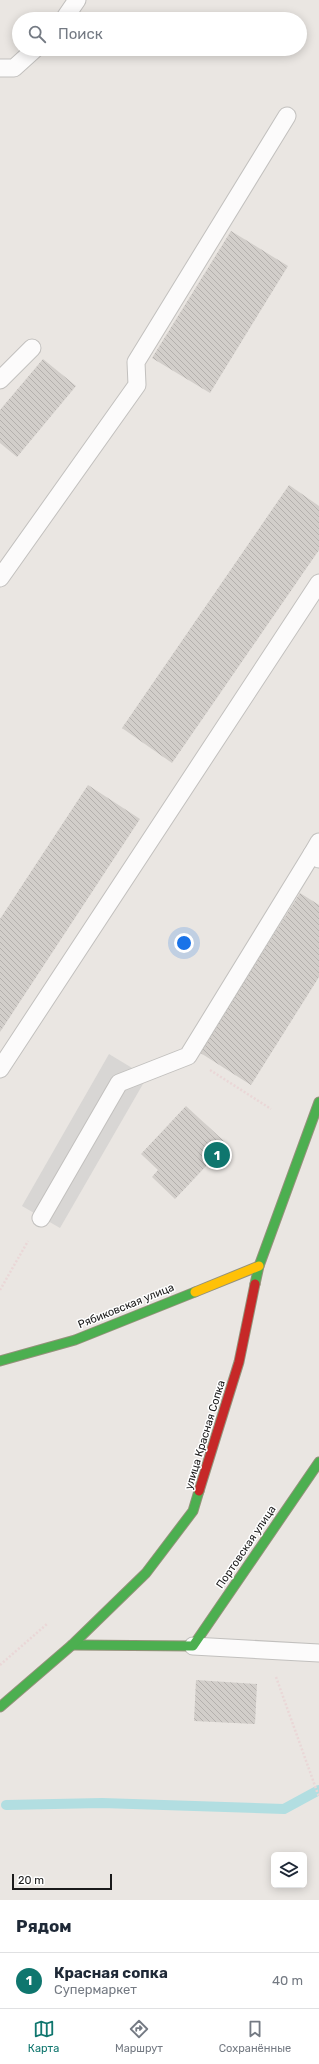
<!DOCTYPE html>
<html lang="ru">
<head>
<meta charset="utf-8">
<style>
	:root { --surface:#fff; --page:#f2f2f3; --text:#1f2937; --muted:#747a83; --line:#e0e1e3; --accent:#0f766e }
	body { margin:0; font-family:Rubik,sans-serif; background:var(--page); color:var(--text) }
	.controls { position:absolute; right:12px; bottom:12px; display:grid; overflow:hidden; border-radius:6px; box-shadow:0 2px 10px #0003 }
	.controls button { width:36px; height:36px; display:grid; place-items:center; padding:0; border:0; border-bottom:1px solid var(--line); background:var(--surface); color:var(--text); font:20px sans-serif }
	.scale { position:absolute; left:12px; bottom:10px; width:100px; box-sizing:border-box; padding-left:4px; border:2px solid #1a1a1a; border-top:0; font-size:11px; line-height:14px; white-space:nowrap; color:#1a1a1a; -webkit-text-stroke:3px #fff; paint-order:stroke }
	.you { position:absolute; left:184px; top:943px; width:14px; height:14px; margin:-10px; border:3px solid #fff; border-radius:50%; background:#1a73e8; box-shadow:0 0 0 6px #1a73e833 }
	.badge { display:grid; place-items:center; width:26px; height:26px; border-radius:50%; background:var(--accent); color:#fff; font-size:13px; font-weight:700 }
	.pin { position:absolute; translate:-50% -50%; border:2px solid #fff; box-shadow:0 1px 4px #0006 }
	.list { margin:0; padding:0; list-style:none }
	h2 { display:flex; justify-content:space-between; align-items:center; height:52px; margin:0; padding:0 16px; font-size:17px }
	h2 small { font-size:13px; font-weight:400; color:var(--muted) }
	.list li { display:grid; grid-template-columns:26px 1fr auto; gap:12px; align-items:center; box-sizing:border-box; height:56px; padding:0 16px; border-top:1px solid var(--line) }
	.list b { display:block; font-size:15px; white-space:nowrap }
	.list p { margin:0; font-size:13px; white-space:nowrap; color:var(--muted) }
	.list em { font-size:13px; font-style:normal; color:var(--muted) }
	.icon { flex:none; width:22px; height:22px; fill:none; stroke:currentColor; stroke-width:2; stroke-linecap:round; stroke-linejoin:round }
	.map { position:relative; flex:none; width:319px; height:1900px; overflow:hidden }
	.search { position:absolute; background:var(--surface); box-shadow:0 2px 10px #0003; left:12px; right:12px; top:12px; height:44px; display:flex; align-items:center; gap:10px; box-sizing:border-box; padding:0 14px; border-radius:22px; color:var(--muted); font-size:15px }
	.sheet { height:108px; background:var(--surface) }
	nav { display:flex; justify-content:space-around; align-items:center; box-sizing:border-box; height:56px; border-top:1px solid var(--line); background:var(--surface); font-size:11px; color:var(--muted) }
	nav a { display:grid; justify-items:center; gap:2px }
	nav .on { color:var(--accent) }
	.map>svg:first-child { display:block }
	.parking { fill:#d8d6d4 }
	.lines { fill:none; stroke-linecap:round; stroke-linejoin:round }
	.stream { stroke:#b2dee1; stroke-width:10 }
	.building { fill:url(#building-back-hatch) }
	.lane-casing { stroke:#c2c0be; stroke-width:19 }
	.fast-casing { stroke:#94917a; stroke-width:11 }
	.slow-casing { stroke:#94917a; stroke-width:11 }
	.jam-casing { stroke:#94917a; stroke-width:11 }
	.path { stroke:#ead7d7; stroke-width:2.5; stroke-dasharray:2 2; stroke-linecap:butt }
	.lane { stroke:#fcfbfb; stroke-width:17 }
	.fast { stroke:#4caf50; stroke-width:9 }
	.slow { stroke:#ffc107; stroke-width:9 }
	.jam { stroke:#c62828; stroke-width:9 }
	.labels { text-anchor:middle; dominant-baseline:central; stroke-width:3; stroke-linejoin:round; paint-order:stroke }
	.street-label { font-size:11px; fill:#1a1a1a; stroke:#fff }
</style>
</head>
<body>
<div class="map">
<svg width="319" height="1900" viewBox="0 0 319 1900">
	<defs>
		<pattern id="building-back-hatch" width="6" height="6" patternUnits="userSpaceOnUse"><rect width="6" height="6" fill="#d2ceca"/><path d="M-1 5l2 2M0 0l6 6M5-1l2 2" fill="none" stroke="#b4b0ad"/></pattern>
	</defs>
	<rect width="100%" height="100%" fill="#eae6e2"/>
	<path class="parking" d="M109 1054 147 1077 60 1228 22 1206Z"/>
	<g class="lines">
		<path class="stream" d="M6 1805 102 1803 284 1809 319 1790"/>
	</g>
	<g class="building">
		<path d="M231 231 288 266 210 393 152 358Z"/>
		<path d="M43 359 76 386 17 457 0 443V410Z"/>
		<path d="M289 485 319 506V550L172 763 122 728Z"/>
		<path d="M88 785 140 819 0 1032V919Z"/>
		<path d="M300 893 319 905V977L251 1085 199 1052Z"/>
		<path d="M186 1106 227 1144 175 1199 152 1177 158 1170 141 1154Z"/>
		<path d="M196 1680 257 1684 255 1724 194 1721Z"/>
	</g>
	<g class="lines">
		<g class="lane-casing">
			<g id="lane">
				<path d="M64 19 77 0"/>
				<path d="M0 68H14L35 49"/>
				<path d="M0 380 32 348"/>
				<path d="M0 578 137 385 136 362 287 116"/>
				<path d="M312 854 319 842"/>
				<path d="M0 1069 319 583"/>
				<path d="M41 1218 119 1083 188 1056 312 854 319 859"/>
				<path d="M193 1646 319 1653"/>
			</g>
		</g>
		<g class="fast-casing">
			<g id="fast">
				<path d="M255 1284 259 1266 319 1102"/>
				<path d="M0 1361 75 1340 195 1292"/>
				<path d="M72 1645 193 1646 319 1462"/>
				<path d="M0 1707 72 1645 146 1573 193 1511 199 1491"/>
			</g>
		</g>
		<g class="slow-casing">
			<path id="slow" d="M195 1292 259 1266"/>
		</g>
		<g class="jam-casing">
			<path id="jam" d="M199 1491 239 1362 255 1284"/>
		</g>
		<g class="path">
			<path d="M210 1070 271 1109"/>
			<path d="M0 1290 28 1241"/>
			<path d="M0 1665 47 1624"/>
			<path d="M276 1677 319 1797"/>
		</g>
		<use href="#lane" class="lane"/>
		<use href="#fast" class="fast"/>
		<use href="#slow" class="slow"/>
		<use href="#jam" class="jam"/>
	</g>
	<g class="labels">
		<g class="street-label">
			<text transform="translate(126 1306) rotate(-22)">Рябиковская улица</text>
			<text transform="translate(205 1435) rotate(-73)">улица Красная Сопка</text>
			<text transform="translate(246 1547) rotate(-56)">Портовская улица</text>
		</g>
	</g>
</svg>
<div class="controls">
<button><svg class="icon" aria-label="layers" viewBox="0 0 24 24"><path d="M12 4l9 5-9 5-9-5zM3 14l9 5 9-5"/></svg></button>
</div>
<div class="scale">20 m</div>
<div class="you"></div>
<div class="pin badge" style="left:217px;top:1155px">1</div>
<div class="search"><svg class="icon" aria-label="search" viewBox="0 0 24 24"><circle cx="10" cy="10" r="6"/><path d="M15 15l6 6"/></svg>Поиск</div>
</div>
<section class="sheet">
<h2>Рядом<small></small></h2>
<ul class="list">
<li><span class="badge">1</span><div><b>Красная сопка</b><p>Супермаркет</p></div><em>40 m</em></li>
</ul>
</section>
<nav>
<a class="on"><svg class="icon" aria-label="map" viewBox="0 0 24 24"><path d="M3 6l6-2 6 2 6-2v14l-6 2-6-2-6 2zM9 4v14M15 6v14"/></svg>Карта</a>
<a><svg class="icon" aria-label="directions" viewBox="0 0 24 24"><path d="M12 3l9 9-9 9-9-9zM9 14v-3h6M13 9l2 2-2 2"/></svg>Маршрут</a>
<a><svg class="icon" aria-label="saved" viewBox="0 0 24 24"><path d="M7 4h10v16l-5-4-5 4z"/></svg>Сохранённые</a>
</nav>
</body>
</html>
